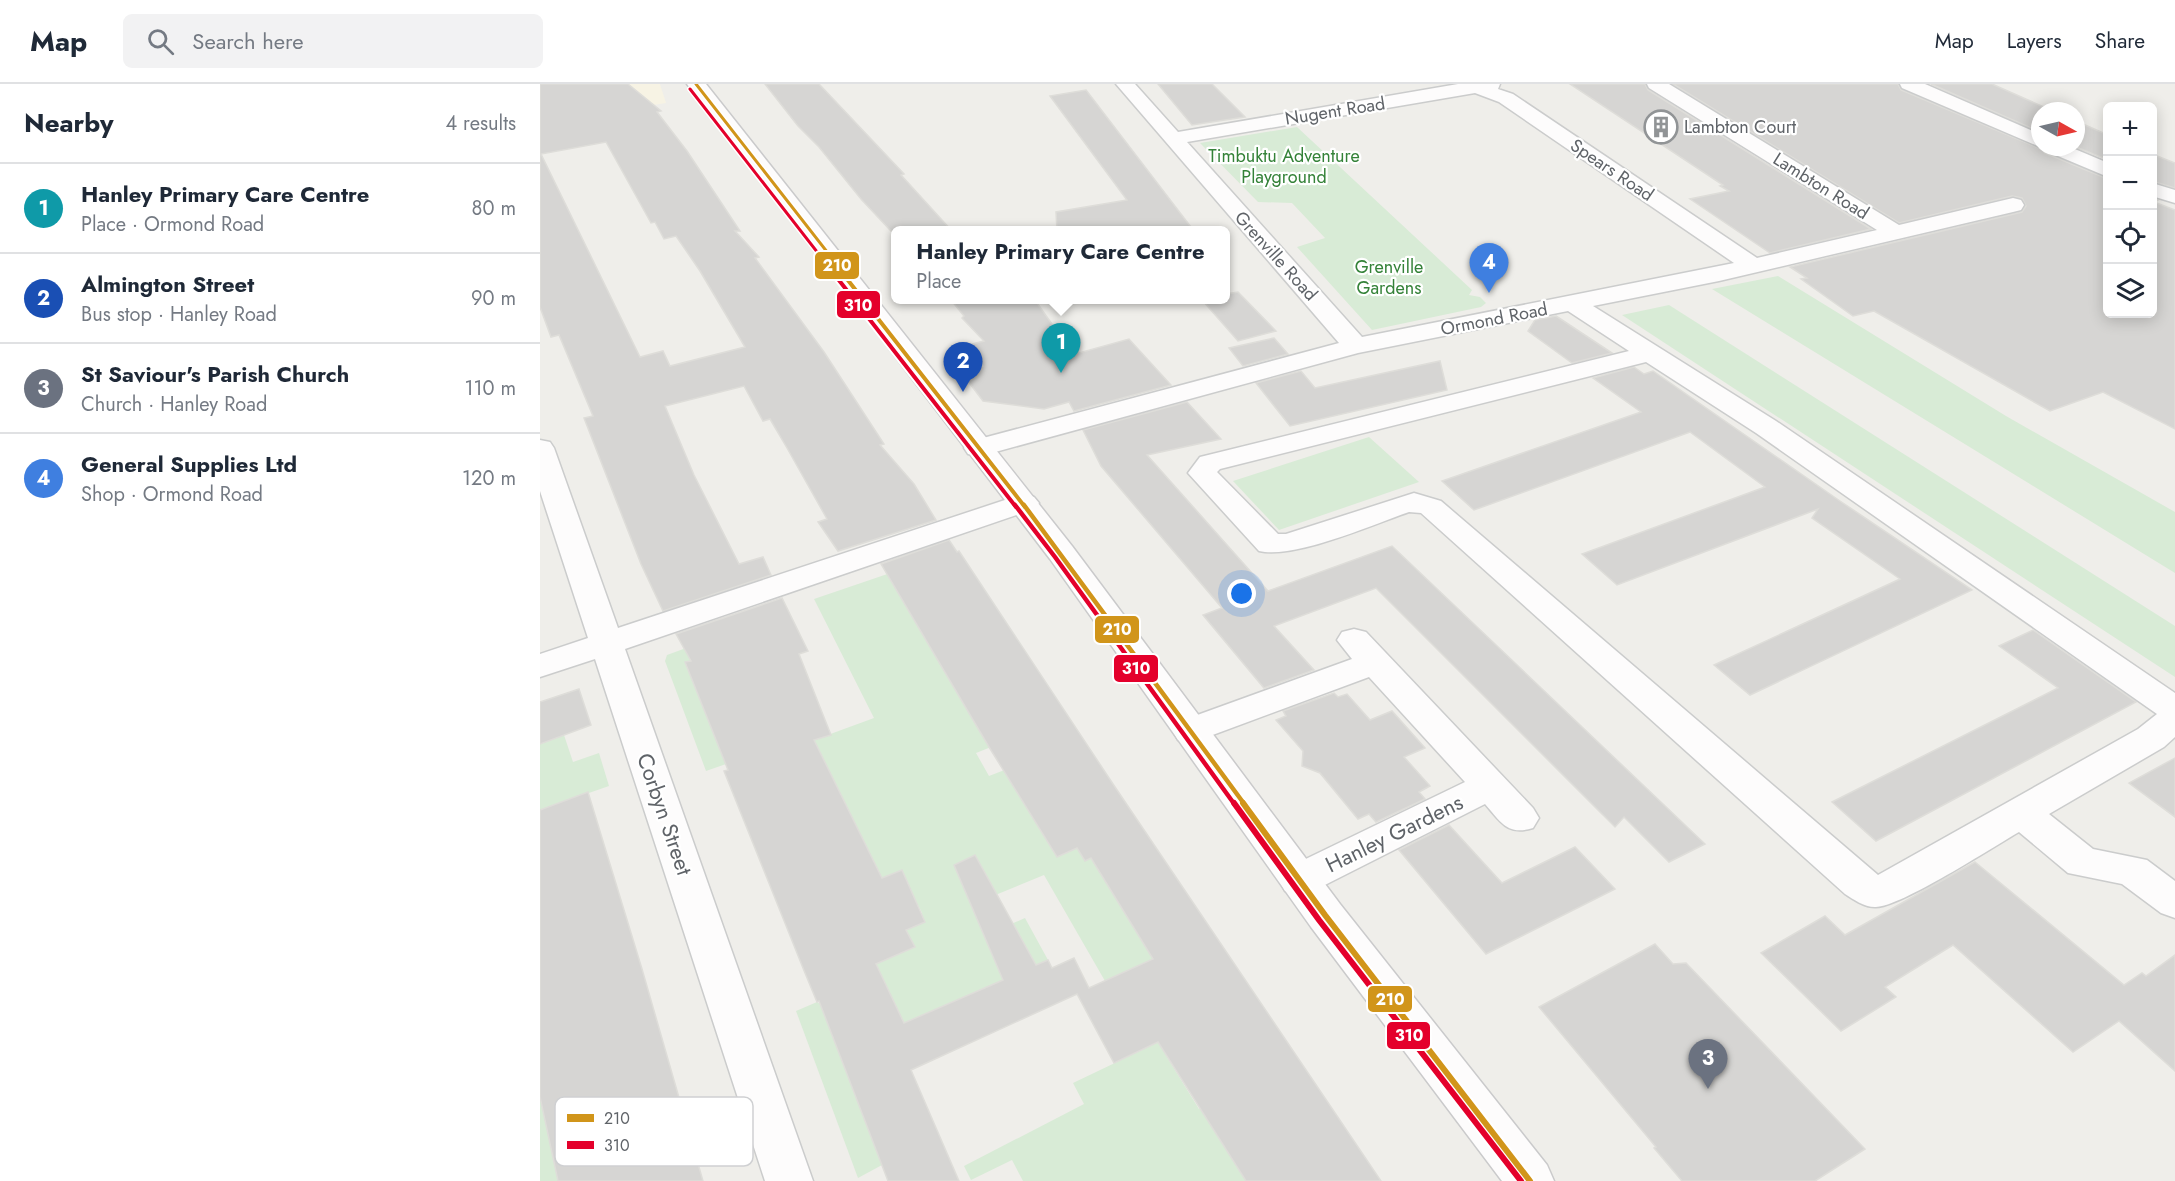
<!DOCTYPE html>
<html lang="en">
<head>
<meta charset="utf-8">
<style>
	:root { --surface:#fff; --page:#f2f2f3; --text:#1f2937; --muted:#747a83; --line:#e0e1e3; --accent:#919496 }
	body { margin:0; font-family:Jost,sans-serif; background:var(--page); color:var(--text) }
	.controls { position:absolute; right:18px; top:18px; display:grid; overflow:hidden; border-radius:9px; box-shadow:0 3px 15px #0003 }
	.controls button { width:54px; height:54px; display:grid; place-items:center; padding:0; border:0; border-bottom:2px solid var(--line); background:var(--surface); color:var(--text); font:30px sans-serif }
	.compass { position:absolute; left:1491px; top:18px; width:54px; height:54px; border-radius:50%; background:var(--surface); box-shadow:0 3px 15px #0003; rotate:98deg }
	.you { position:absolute; left:702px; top:510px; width:21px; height:21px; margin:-15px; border:4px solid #fff; border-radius:50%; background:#1a73e8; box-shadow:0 0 0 9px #1a73e833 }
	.badge { display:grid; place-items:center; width:39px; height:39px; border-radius:50%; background:var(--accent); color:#fff; font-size:20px; font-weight:700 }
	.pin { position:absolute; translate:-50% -50px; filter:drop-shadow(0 2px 3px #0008) }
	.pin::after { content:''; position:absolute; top:32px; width:21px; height:18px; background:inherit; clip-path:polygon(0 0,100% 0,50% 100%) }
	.popup { position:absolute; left:351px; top:142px; width:339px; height:78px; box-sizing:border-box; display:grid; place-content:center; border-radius:9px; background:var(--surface); filter:drop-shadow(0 2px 4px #0005); font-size:20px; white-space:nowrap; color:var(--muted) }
	.popup b { font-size:22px; color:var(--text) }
	.popup::after { content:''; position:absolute; left:50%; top:100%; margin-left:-12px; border:12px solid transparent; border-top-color:var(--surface) }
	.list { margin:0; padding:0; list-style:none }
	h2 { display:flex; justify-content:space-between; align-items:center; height:78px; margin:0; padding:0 24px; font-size:26px }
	h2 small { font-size:20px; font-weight:400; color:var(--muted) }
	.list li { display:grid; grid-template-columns:39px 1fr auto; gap:18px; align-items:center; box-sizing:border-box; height:90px; padding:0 24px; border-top:2px solid var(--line) }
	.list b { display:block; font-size:22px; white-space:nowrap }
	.list p { margin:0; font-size:20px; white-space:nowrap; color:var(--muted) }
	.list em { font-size:20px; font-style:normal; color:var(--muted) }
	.icon { flex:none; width:33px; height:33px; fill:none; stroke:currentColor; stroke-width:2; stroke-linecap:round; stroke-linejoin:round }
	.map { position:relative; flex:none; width:1635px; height:1097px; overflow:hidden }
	header { display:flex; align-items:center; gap:36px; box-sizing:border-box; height:84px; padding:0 30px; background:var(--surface); border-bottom:2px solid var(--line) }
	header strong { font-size:28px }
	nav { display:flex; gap:33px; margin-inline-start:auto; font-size:21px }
	.search { width:420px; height:54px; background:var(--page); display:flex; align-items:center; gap:15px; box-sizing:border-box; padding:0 21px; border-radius:9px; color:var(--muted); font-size:22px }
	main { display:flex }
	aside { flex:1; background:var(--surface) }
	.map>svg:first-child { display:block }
	.commercial { fill:#f7f3e4 }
	.green { fill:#d8ebd6 }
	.building { fill:#d6d5d3; stroke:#deddd9; stroke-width:1.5; fill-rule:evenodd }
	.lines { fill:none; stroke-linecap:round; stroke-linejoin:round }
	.street-casing { stroke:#cbcccc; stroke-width:3 }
	.secondary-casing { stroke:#cacacb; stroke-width:3 }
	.street { fill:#fdfcfc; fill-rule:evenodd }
	.secondary { fill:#fdfcfc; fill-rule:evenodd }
	.bus-1-far3-casing { stroke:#fff; stroke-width:6 }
	.bus-1-far2-casing { stroke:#fff; stroke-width:8 }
	.bus-1-far1-casing { stroke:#fff; stroke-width:9 }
	.bus-1-casing { stroke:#fff; stroke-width:10 }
	.bus-2-far3-casing { stroke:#fff; stroke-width:6 }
	.bus-2-far2-casing { stroke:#fff; stroke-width:8 }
	.bus-2-far1-casing { stroke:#fff; stroke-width:9 }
	.bus-2-casing { stroke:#fff; stroke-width:10 }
	.bus-1-far3 { stroke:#d1951a; stroke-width:3 }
	.bus-1-far2 { stroke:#d1951a; stroke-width:4 }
	.bus-1-far1 { stroke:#d1951a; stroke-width:4.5 }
	.bus-1 { stroke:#d1951a; stroke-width:6 }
	.bus-2-far3 { stroke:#e4002b; stroke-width:3 }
	.bus-2-far2 { stroke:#e4002b; stroke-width:4 }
	.bus-2-far1 { stroke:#e4002b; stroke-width:4.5 }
	.bus-2 { stroke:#e4002b; stroke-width:6 }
	.labels { text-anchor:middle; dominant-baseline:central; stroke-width:4.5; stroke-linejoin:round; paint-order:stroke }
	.far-street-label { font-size:18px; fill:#5f6368; stroke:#fff }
	.far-poi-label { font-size:18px; fill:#5f6368; stroke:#fff; text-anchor:start }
	.far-park-label { font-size:18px; fill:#348238; stroke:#fff }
	.street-label { font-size:22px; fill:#5f6368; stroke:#fff }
	.key { fill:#fff; stroke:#cfd0d2; stroke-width:1.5 }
	.key-label { font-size:16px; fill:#5f6368 }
	.line-badge { stroke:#fff; stroke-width:2 }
	.badge-label { font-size:16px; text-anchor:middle; font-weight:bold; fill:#fff }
</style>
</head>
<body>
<header>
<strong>Map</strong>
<div class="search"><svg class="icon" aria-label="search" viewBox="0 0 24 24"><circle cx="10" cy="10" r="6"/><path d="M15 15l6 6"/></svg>Search here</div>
<nav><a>Map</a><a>Layers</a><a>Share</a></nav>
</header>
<main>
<aside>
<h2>Nearby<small>4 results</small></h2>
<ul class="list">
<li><span class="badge" style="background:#0f9aa8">1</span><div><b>Hanley Primary Care Centre</b><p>Place · Ormond Road</p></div><em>80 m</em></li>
<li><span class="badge" style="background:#1a4fb4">2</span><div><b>Almington Street</b><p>Bus stop · Hanley Road</p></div><em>90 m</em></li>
<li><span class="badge" style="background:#6b7280">3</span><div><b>St Saviour's Parish Church</b><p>Church · Hanley Road</p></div><em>110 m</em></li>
<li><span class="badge" style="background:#3f7fe0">4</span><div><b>General Supplies Ltd</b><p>Shop · Ormond Road</p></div><em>120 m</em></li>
</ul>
</aside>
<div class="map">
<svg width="1635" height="1097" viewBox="0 0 1635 1097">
	<rect width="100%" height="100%" fill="#efeeea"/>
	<path class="commercial" d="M51 0H120L126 19 58 30Z"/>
	<g class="green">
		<path d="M757 43 932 206 929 211 940 213 946 219 941 223 832 246 757 163 785 154 752 119 718 118 660 59Z"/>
		<path d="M1238 192 1466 332 1635 428V489L1172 205Z"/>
		<path d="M1129 221 1635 542V593L1082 231Z"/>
		<path d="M829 353 879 398 739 446 693 397Z"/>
		<path d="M365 484 351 497 364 519 384 513 451 663 436 669 449 692 485 678 497 741 517 773 537 764 545 776 551 774 643 923 565 897 504 791 431 821 446 851 485 834 508 876 387 929 362 963 336 880 375 863 366 846 380 840 376 832 382 829 378 821 356 830 347 811 369 801 362 786 339 795 274 656 334 634 274 515Z"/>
		<path d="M247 527 207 558 145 579 186 680 166 687 125 577 127 571Z"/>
		<path d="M24 651 33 678 59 669 69 702 0 726V659Z"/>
		<path d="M277 918 280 920 342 1081 318 1094 256 927Z"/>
		<path d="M648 944 655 956 625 970 659 1025 688 1010 736 1097H483L472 1076 431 1096 424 1082 544 1020 533 999Z"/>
		<path d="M0 1013 1 1019 54 1097H0Z"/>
	</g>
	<g class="building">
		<path d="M0 0H88L121 27 117 28 147 67 200 147H195L219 173 215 174 284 268 344 360 340 361 374 400 396 436 298 467 278 438 287 435 247 364 230 335 223 337 204 302 125 322 154 391 199 480 223 473 231 491 123 527 101 480 44 334 53 332 19 251 11 253 0 223ZM66 58 111 139 115 138 124 155 136 152 160 187 205 263 130 282 123 267 100 273 1 70Z"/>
		<path d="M225 0H279L364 90 361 91 412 147H351L321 115 279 63 258 42Z"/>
		<path d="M618 0H672L705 33 652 41Z"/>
		<path d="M1030 0H1105L1108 6 1331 145 1230 169 1150 115 1189 107 1180 102 1183 101Z"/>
		<path d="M1133 0H1358L1361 6 1501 65 1505 69 1568 95V230H1612V115L1618 116 1614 118 1635 126V345L1563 308 1510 327 1334 227 1313 232 1261 195 1267 194 1250 183 1482 128 1486 122 1482 114 1472 112 1359 139Z"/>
		<path d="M1391 0H1452L1513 27H1500V48Z"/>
		<path d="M546 6 654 147H517L516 128 587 116 510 12Z"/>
		<path d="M1536 37 1568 51V76L1536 63Z"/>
		<path d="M1612 70 1635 79V104L1612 97Z"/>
		<path d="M698 208 736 247 698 257 662 216H686V210Z"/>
		<path d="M411 216H495L531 267 537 266 539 269 589 255 631 301 534 327 529 318 504 325 443 317 421 288 443 282 428 261 444 257 422 234 424 232Z"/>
		<path d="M1016 232 1072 269 1032 279 988 247 995 236Z"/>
		<path d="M734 254 748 270 703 282 689 264Z"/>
		<path d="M900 277 907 306 750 342 716 299 761 287 775 304Z"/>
		<path d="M1094 283 1104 290 1113 287 1300 417 1432 506 1210 611 1174 581 1360 495 1272 434 1278 425 1077 501 1042 470 1225 403 1150 348 934 426 902 397 1101 328 1053 294Z"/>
		<path d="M647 318 681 355 607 371 728 507 852 462 1165 760 1129 778 1084 733 1075 743 836 504 734 542 774 586 724 604 663 531 682 524 561 382 543 346Z"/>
		<path d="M409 456 417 468 419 467 573 700 841 1097H706L618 958 574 979 537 910 371 986 419 1097H348L279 917 277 918 265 889 184 687 188 686 145 578 151 577 136 550 242 514 268 567 259 570 291 651 274 656 342 794 362 786 385 838 366 846 375 863 336 880 364 939 463 896 414 781 435 771 496 881 508 876 512 884 534 874 549 904 613 875 551 774 545 777 537 764 517 773 449 663 341 480Z"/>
		<path d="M1493 546 1596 618 1336 757 1292 718 1518 604 1459 562Z"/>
		<path d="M39 605 51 641 0 660V618Z"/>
		<path d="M794 609 798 613 807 610 830 636 852 627 885 664 864 673 890 702 879 708 885 715 836 738 829 730 818 735 780 689 762 682 763 667 736 636 746 632 743 627Z"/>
		<path d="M1635 674V733L1589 699Z"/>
		<path d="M48 708 102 885 163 1097H18L0 1013V726Z"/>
		<path d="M909 741 962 799 1035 763 1075 805 946 870 859 766Z"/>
		<path d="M1435 778 1584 901 1602 889 1606 892 1635 871V987L1579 937 1533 968 1413 861 1345 903 1356 913 1301 947 1221 869 1285 832 1305 851Z"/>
		<path d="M1115 860 1133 880 1146 879 1325 1065 1275 1097H1142L1114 1064 1116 1063 999 923Z"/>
	</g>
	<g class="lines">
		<g class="street-casing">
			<g id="street">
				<path d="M576 0H595L638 48 918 0H960L958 5 973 10 1217 174 1337 146 1109 4 1107 0H1129L1359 141 1473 114 1481 116 1484 121 1481 126 1473 128 1179 197 1053 222 1236 337 1635 609V653L1624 663 1509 730 1553 765 1607 776 1635 797V834L1621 829 1582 800 1528 789 1479 748C1453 763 1359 824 1335 823 1324 823 1313 815 1305 810L881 429 869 428C832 441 755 475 719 467L648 389 660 373 1089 267 1028 227 818 269 448 370 438 372 428 370 424 364 428 358 799 259ZM935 9 959 18 1194 179 822 253 647 58ZM1106 278 1216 349 1617 630 1598 645 1338 791 901 417 874 409 746 450H738L677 388 680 385Z"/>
				<path d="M1360 0H1385L1500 50V63L1362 4Z"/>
				<path d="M1503 63H1530L1568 79V93L1506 67Z"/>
				<path d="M1612 99 1635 106V119L1612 112Z"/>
				<path d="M0 356 10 358 14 364 78 544 474 413 484 410 494 413 499 419 494 425 85 565 273 1097H225L55 575 0 593V570L48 554 0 407Z"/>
				<path d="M814 545 826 548 993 724 999 734 993 744C967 752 961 738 945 720L773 807 759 811 745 807 739 796 745 785 925 698 829 593 651 659 638 656 633 647 638 638 812 575 797 556 802 548Z"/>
			</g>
		</g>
		<g class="secondary-casing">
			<path id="secondary" d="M147 0H166L532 462 800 820 1007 1081 1014 1097H962L771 843 510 475Z"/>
		</g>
		<use href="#street" class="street"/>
		<use href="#secondary" class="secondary"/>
		<g class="bus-1-far3-casing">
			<path id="bus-1-far3" d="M156 0 302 187"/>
		</g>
		<g class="bus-1-far2-casing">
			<path id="bus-1-far2" d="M300 186 485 423"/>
		</g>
		<g class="bus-1-far1-casing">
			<path id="bus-1-far1" d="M484 421 705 721"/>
		</g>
		<g class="bus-1-casing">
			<path id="bus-1" d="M703 719 785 831 990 1097"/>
		</g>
		<g class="bus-2-far3-casing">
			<path id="bus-2-far3" d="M150 5 292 187"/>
		</g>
		<g class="bus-2-far2-casing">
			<path id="bus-2-far2" d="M291 186 476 423"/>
		</g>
		<g class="bus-2-far1-casing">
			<path id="bus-2-far1" d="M475 421 515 473 695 721"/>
		</g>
		<g class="bus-2-casing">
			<path id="bus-2" d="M694 719 779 836 981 1097"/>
		</g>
		<use href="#bus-1-far3" class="bus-1-far3"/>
		<use href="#bus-1-far2" class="bus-1-far2"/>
		<use href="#bus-1-far1" class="bus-1-far1"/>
		<use href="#bus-1" class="bus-1"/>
		<use href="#bus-2-far3" class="bus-2-far3"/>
		<use href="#bus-2-far2" class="bus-2-far2"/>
		<use href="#bus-2-far1" class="bus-2-far1"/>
		<use href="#bus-2" class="bus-2"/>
	</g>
	<defs>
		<g id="building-ring" transform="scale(1.725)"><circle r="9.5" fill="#fff" stroke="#919496" stroke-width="1.5"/><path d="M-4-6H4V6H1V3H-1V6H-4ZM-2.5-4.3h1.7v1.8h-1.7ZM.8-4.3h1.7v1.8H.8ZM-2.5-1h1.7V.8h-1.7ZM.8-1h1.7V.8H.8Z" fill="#919496"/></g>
	</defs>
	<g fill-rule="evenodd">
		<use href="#building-ring" x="1121" y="43"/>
	</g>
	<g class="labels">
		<g class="far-street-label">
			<text transform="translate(795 27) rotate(-9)">Nugent Road</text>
			<text transform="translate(1072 86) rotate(34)">Spears Road</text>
			<text transform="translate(1281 102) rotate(32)">Lambton Road</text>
			<text transform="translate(736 172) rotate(48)">Grenville Road</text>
			<text transform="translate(954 235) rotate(-11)">Ormond Road</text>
		</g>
		<g class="far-poi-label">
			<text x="1144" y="43">Lambton Court</text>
		</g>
		<g class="far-park-label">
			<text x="744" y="72">Timbuktu Adventure<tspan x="744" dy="21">Playground</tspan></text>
			<text x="849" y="183">Grenville<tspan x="849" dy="21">Gardens</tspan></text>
		</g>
		<g class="street-label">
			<text transform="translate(125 730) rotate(71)">Corbyn Street</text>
			<text transform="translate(854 749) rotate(-26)">Hanley Gardens</text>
		</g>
	</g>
	<rect x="15" y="1013" width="198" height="69" rx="9" class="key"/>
	<rect x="27" y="1030" width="27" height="8" fill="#d1951a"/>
	<rect x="27" y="1057" width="27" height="8" fill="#e4002b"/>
	<g class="key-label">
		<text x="64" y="1040">210</text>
		<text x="64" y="1067">310</text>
	</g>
	<g class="line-badge">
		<rect x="274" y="167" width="46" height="29" rx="6" fill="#d1951a"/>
		<rect x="296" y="206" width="45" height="29" rx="6" fill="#e4002b"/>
		<rect x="554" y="531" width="46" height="29" rx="6" fill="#d1951a"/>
		<rect x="573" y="570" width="46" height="29" rx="6" fill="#e4002b"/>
		<rect x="827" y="901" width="46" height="28" rx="6" fill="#d1951a"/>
		<rect x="846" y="937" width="45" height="29" rx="6" fill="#e4002b"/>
	</g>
	<g class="badge-label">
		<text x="297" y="187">210</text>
		<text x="318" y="227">310</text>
		<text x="577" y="551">210</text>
		<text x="596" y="590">310</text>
		<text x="850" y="921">210</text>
		<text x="869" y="957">310</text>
	</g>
</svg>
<div class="controls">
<button>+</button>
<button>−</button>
<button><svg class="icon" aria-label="locate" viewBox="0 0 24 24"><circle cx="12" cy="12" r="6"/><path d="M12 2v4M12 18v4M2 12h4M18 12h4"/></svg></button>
<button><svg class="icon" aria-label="layers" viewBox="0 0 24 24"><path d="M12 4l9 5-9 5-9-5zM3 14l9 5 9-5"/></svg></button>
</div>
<svg class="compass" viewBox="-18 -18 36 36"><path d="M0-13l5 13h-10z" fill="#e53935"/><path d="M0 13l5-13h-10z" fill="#747a83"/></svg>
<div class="you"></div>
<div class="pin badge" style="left:521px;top:289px;background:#0f9aa8">1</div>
<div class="popup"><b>Hanley Primary Care Centre</b>Place</div>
<div class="pin badge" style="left:423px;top:308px;background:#1a4fb4">2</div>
<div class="pin badge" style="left:1168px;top:1005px;background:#6b7280">3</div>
<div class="pin badge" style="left:949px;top:209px;background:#3f7fe0">4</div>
</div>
</main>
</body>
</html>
